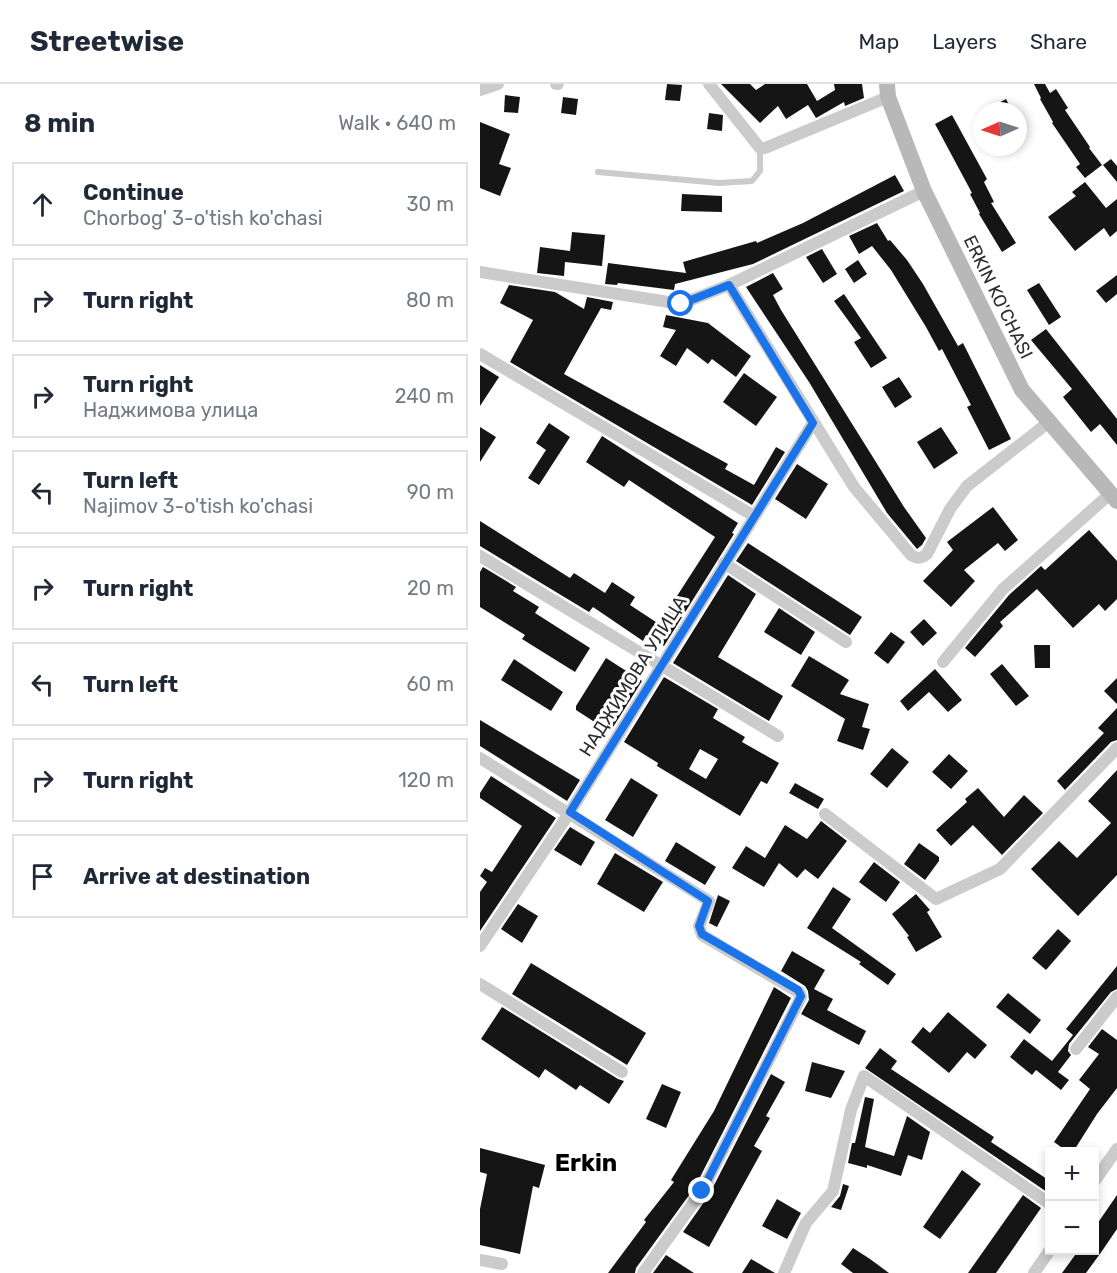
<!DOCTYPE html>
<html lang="en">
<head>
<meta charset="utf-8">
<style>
	:root { --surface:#fff; --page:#f2f2f3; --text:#1f2937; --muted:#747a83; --line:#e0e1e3 }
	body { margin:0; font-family:Rubik,sans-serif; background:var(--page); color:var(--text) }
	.controls { position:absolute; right:18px; bottom:18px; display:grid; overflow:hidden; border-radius:0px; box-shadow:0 3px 9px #0003 }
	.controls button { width:54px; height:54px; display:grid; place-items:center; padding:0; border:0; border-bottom:2px solid var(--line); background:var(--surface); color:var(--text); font:30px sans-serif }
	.compass { position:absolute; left:493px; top:18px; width:54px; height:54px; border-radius:50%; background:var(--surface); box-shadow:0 3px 9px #0003; rotate:267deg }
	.stop { position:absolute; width:18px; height:18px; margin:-14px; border:4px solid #1a73e8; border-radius:50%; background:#fff }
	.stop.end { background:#1a73e8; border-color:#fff; box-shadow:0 2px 6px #0008 }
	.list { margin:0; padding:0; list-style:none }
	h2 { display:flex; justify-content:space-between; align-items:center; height:78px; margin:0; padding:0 24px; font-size:26px }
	h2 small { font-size:20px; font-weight:400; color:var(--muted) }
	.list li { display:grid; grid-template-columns:39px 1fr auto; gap:18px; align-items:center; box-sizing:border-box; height:84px; margin:0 12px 12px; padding:0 12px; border:2px solid var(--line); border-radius:0px }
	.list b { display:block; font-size:22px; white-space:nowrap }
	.list p { margin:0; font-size:20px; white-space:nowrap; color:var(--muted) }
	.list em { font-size:20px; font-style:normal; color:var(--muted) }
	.icon { flex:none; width:33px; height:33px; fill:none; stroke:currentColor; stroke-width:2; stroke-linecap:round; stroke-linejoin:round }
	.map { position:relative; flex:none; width:637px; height:1189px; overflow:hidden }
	header { display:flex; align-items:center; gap:36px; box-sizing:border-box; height:84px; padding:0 30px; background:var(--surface); border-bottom:2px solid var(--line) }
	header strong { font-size:28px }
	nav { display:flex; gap:33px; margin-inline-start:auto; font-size:21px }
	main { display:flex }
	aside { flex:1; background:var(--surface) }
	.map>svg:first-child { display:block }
	.building { fill:#151515; fill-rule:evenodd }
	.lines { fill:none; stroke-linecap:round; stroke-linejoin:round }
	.service { stroke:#cbcbcb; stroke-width:6 }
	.minor { stroke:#cbcbcb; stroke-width:12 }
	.secondary { stroke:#b8b8b8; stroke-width:16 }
	.route { stroke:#1a73e8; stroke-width:8 }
	.labels { text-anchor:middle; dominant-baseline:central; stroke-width:6; stroke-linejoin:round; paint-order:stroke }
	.street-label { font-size:18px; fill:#2e2e2e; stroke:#fff }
	.district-label { font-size:24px; font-weight:bold; fill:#000; stroke:#fff }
</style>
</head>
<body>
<header>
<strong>Streetwise</strong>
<nav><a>Map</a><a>Layers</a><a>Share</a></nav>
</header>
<main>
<aside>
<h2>8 min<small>Walk · 640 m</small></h2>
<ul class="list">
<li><svg class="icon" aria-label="ahead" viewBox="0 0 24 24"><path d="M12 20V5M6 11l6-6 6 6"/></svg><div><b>Continue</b><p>Chorbog' 3-o'tish ko'chasi</p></div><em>30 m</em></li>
<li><svg class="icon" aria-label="right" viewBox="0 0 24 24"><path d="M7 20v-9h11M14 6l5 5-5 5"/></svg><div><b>Turn right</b></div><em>80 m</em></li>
<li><svg class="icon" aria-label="right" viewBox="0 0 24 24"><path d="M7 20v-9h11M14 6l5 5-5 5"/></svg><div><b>Turn right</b><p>Наджимова улица</p></div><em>240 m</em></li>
<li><svg class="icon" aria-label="left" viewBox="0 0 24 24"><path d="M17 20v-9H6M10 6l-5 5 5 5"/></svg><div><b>Turn left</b><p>Najimov 3-o'tish ko'chasi</p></div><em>90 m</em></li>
<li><svg class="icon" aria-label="right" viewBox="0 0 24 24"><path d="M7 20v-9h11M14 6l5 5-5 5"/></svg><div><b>Turn right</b></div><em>20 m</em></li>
<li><svg class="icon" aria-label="left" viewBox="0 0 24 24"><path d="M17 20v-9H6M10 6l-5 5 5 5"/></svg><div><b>Turn left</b></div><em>60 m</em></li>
<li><svg class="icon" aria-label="right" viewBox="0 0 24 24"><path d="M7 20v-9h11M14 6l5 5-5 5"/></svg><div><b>Turn right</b></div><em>120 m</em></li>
<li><svg class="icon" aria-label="arrive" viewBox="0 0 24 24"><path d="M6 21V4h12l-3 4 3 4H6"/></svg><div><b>Arrive at destination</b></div></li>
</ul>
</aside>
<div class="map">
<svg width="637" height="1189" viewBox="0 0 637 1189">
	<rect width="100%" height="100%" fill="#fff"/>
	<g class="building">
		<path d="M187 0 202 1 200 17 185 16Z"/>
		<path d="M241 0H270L276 6 285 0H327L337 17 355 6 354 0H382L384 14 365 22 364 18 336 34 328 21 306 35 298 22 280 39Z"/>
		<path d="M554 0H565L570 9 576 5 588 24 585 26 610 63 609 64 622 81 605 94 596 83 600 80 572 39 573 38 560 15 561 14Z"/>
		<path d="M25 11 40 13 38 29 24 28Z"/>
		<path d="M83 13 98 15 96 31 81 29Z"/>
		<path d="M526 15 532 27H504Z"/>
		<path d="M229 29 243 31 242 47 227 45Z"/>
		<path d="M472 31 507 95 504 98 514 118 511 119 536 159 522 168 499 130 500 129 490 110 492 109 455 40Z"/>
		<path d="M0 38 30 50 19 80 31 84 20 112 0 104Z"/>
		<path d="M631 75 637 82V98L623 81Z"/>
		<path d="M415 91 424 107 273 180 195 200 194 206 138 199 137 201 125 200 128 179 206 189 203 178 276 157 277 159 323 139Z"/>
		<path d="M605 98 626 124 637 115V147L630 153 624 144 595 167 568 133 596 112 592 108Z"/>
		<path d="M202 110 242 112V128L201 127Z"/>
		<path d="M397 139 408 157 410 156 427 176 443 200 478 262 483 259 531 355 509 366 487 323 491 321 462 265 459 267 446 243 411 186 392 162 379 170 369 152Z"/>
		<path d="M92 148 125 151 122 182 85 178 84 192 57 189 60 163 90 167Z"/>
		<path d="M342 165 357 190 343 199 326 173Z"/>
		<path d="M378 176 387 190 374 199 365 185Z"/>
		<path d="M293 189 303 205 293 211 301 226 424 423 446 454 442 461 437 465 407 429 329 298 266 203Z"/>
		<path d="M637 191V210L626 219 616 207Z"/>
		<path d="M559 199 581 233 569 241 547 206Z"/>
		<path d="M29 201 75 208 104 225 107 213 133 218 131 226 121 224 84 290 248 380 245 385 274 401 296 363 305 368 272 421 30 278 53 236 20 219Z"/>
		<path d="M364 210 407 274 391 284 374 258 381 254 354 217Z"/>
		<path d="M186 231 228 239 271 272 256 293 232 275 228 280 207 264 196 282 180 272 196 246 183 243Z"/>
		<path d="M566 245 637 335V361L620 340 611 348 583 313 592 305 551 256Z"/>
		<path d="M0 281 19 293 0 322Z"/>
		<path d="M264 289 297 313 276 342 243 318Z"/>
		<path d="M419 293 432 313 415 324 402 303Z"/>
		<path d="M69 339 90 353 59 401 48 394 66 366 56 359Z"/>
		<path d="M0 343 16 353 0 378Z"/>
		<path d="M461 343 478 369 454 385 437 358Z"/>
		<path d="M122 352 258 439 252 449 254 450 184 562 166 551 163 557 113 523 109 528 0 462V437L90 494 94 489 125 509 132 498 155 513 150 521 179 540 235 453 149 396 144 403 106 378Z"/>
		<path d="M317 380 348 400 326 435 295 415Z"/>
		<path d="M513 423 538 456 525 467 518 459 484 486 495 497 471 523 443 497 473 466 467 458Z"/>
		<path d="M609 446 637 477V515L625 527 619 520 593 544 557 505 520 538 523 542 495 573 485 564 529 511 561 482 565 486Z"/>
		<path d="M268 459 382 533 370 551 256 477Z"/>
		<path d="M3 483 36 503 33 507 59 523 55 529 110 564 95 588 42 555 45 551 0 523V488Z"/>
		<path d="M248 491 276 510 238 573 303 612 289 637 193 579Z"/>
		<path d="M299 524 335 548 321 571 284 548Z"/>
		<path d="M444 535 457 549 443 562 430 548Z"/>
		<path d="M411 548 425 558 408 580 394 569Z"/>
		<path d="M554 561H570V584H555Z"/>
		<path d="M329 572 369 596 360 610 389 620 382 643 390 645 383 666 357 657 365 635 311 602Z"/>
		<path d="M126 574 162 597 130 648 96 626V622Z"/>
		<path d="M34 575 83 608 71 627 21 596Z"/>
		<path d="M522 580 549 612 536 622 510 590Z"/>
		<path d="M455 585 482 616 468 628 449 608 428 627 420 617Z"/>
		<path d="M184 593 238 625 233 634 265 653 262 658 299 679 287 700 281 697 260 732 177 682 178 679 144 658ZM220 665 238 675 226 695 209 685Z"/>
		<path d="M637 594V620L624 607Z"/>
		<path d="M637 624V656L631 658 585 706 577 697 624 649 618 644Z"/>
		<path d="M0 636 100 696 87 717 0 662Z"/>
		<path d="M412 664 429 678 407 704 390 690Z"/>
		<path d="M469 670 488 687 471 705 452 688Z"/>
		<path d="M637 686V791L598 832 551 785 579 757 597 774 631 739 608 717Z"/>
		<path d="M11 692 76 734 0 847V808L7 798 0 792 5 784 12 788 42 742 0 714V709Z"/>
		<path d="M151 694 178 711 153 753 125 736Z"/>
		<path d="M315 699 344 715 338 725 309 709Z"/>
		<path d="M498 704 524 733 544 711 563 729 522 771 493 741 471 762 456 746 487 718 485 715Z"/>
		<path d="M341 737 367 757 338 795 325 785 317 794 299 779 284 803 252 784 266 762 285 774 305 741 327 755Z"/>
		<path d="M90 743 115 758 101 782 74 766Z"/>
		<path d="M196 758 236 783 225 801 185 777Z"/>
		<path d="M439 759 459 773V777L445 796 424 780Z"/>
		<path d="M135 769 183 798 164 828 117 800Z"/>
		<path d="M394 778 420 798 406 818 379 798Z"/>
		<path d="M353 803 371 815 352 844 416 890 408 901 379 880 381 878 327 844Z"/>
		<path d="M436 810 450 826 447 828 462 853 436 868 427 853 429 852 412 830Z"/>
		<path d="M238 811 250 817 237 843 229 839Z"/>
		<path d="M38 820 58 832 42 859 21 845Z"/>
		<path d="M578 845 591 857 566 886 552 874Z"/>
		<path d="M312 867 345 886 334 905 353 915 347 926 386 947 379 961 321 930 329 916 328 907 325 902 301 887Z"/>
		<path d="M51 879 166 949 147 981 32 910Z"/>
		<path d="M637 882V905L631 908 589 960 588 967 591 971 578 988 589 996 581 1006 556 986 552 991 530 973 544 955 572 977 593 951 586 945Z"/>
		<path d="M294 903 311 914 215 1103 156 1184 155 1189H128L166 1138 164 1136 194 1098 191 1096 234 1027Z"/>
		<path d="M528 909 561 936 550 950 516 923Z"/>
		<path d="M22 923 138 995 144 997 129 1020 100 1001 96 1006 65 985 59 994 1 955Z"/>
		<path d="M468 928 507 961 495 975 487 968 469 989 431 958 443 943 450 949Z"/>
		<path d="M622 945 637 956V1004L617 1030 593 1068H588L574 1058 610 1005 599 996 619 970 608 963Z"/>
		<path d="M400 964 417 977 411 985 514 1053 511 1058 570 1097V1103L567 1108 385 984Z"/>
		<path d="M332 978 365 987 351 1014 325 1007Z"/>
		<path d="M291 990 305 998 286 1032 290 1034 274 1062 282 1067 229 1163 203 1148 229 1111Z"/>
		<path d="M182 1000 201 1008 186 1044 166 1035Z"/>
		<path d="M385 1013 394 1015 385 1063 414 1072 427 1032 450 1048 442 1076 428 1071 421 1092 387 1081V1084L368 1079 372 1059H375Z"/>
		<path d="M0 1064 65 1081 59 1104 53 1102 40 1170 0 1161V1125L7 1090 0 1088Z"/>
		<path d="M482 1086 501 1100 460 1155 443 1143Z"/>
		<path d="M363 1100 369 1102 361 1126 351 1123 360 1112Z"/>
		<path d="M543 1111 561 1124 530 1169 516 1189H488Z"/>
		<path d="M637 1111V1145L622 1167 606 1189H582L598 1167H615V1143Z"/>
		<path d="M297 1115 321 1129 307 1155 282 1142Z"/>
		<path d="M373 1164 390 1175 409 1189H373L361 1180Z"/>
		<path d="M186 1171 214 1189H173Z"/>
		<path d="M271 1175 295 1189H262Z"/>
	</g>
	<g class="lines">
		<path class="service" d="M118 88 239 99 272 97 280 87V64"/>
		<g class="minor">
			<path d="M76 0H78"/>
			<path d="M229 0 280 64H285L408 13"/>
			<path d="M0 6 18 0"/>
			<path d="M0 188 201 220 249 201 444 107"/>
			<path d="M249 201 374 403 431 471C437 475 441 475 447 470L470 425 487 402 569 338"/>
			<path d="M0 270 274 432"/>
			<path d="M0 472 298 652"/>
			<path d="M244 479 366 558"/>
			<path d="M463 578 523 505 631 409"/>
			<path d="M0 674 229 817 219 842 222 851 320 909 321 913 222 1107 163 1189"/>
			<path d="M345 730 456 815 520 785 637 664"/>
			<path d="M0 862 90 728 333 339"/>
			<path d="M0 900 142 988"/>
			<path d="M596 965 637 913"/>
			<path d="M614 1098 637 1065"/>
			<path d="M0 1176 22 1180"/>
			<path d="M304 1189 326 1139 353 1107 371 1026 384 992 570 1120"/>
			<path d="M554 1189 570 1166"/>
		</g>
		<path class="secondary" d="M407 0 408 13 444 107 542 306 637 417"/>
	</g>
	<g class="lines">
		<path class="route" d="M201 220 249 201 333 339 90 728 228 817 219 842 222 850 318 906 321 912 222 1107"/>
	</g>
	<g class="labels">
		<g class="street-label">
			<text transform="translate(518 213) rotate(64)">ERKIN KO'CHASI</text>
			<text transform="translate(153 592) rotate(-58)">НАДЖИМОВА УЛИЦА</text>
		</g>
		<g class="district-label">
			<text x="106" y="1079">Erkin</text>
		</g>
	</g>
</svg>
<div class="controls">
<button>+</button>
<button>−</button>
</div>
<svg class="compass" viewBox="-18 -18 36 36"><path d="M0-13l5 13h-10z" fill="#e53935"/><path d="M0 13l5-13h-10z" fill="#747a83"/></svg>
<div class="stop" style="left:201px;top:220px"></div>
<div class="stop end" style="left:222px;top:1107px"></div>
</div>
</main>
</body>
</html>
